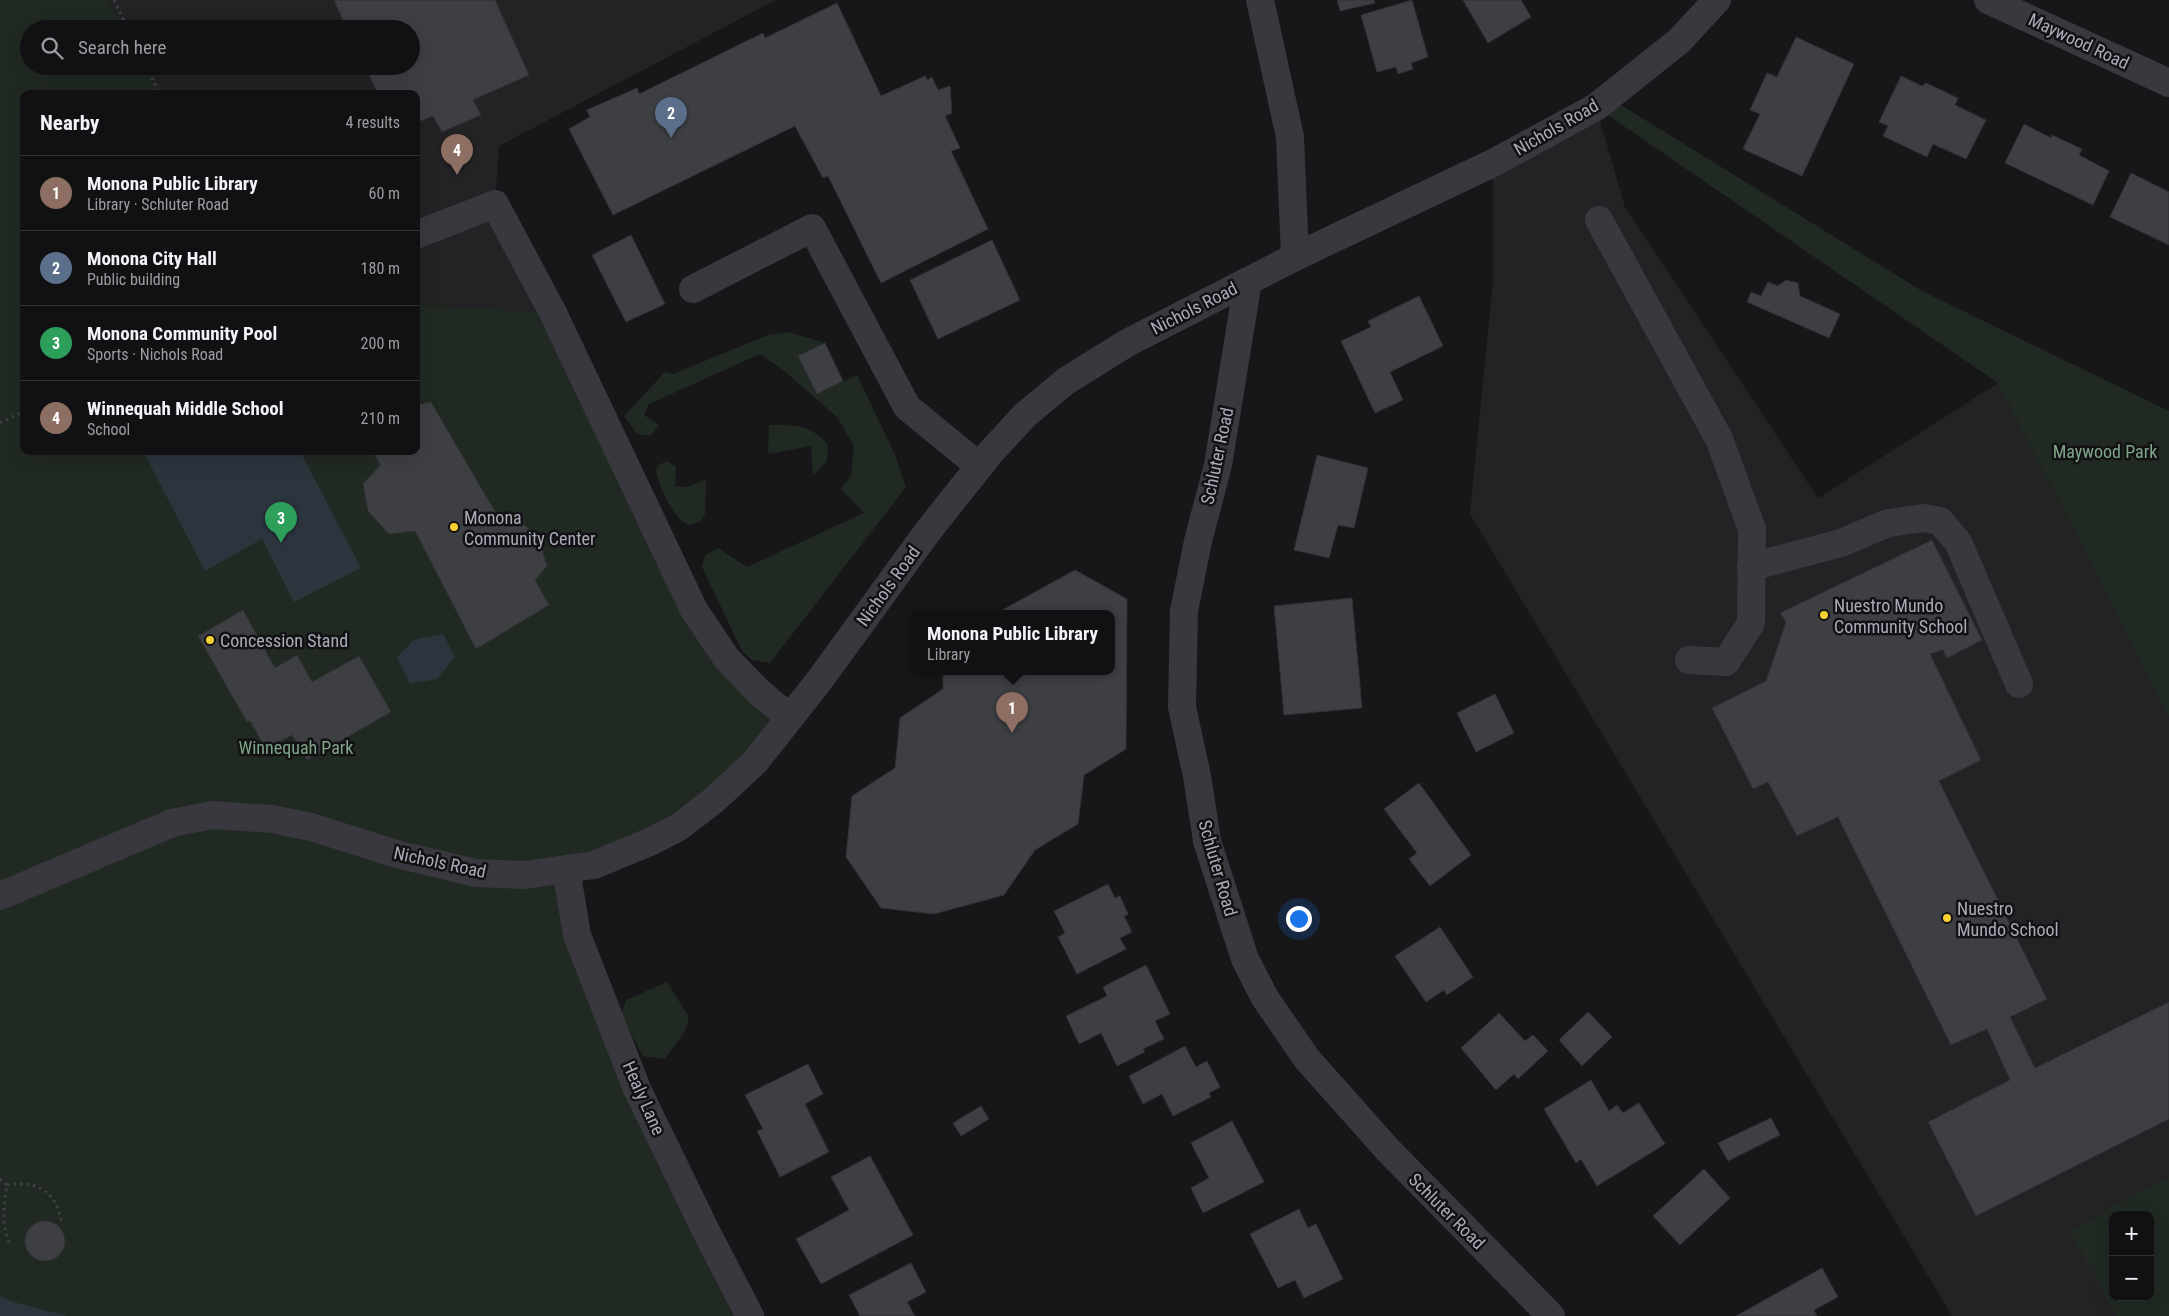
<!DOCTYPE html>
<html lang="en">
<head>
<meta charset="utf-8">
<style>
	:root { --surface:#111113; --page:#1a1a1c; --text:#f1f3f6; --muted:#9c9da0; --line:#303133; --accent:#d93025 }
	body { margin:0; font-family:"Roboto Condensed",sans-serif; background:var(--page); color:var(--text) }
	.controls { position:absolute; right:15px; bottom:15px; display:grid; overflow:hidden; border-radius:10px; box-shadow:0 5px 20px #0002 }
	.controls button { width:45px; height:45px; display:grid; place-items:center; padding:0; border:0; border-bottom:1px solid var(--line); background:var(--surface); color:var(--text); font:25px sans-serif }
	.you { position:absolute; left:1298px; top:918px; width:18px; height:18px; margin:-12px; border:4px solid #fff; border-radius:50%; background:#1a73e8; box-shadow:0 0 0 8px #1a73e833 }
	.badge { display:grid; place-items:center; width:32px; height:32px; border-radius:50%; background:var(--accent); color:#fff; font-size:16px; font-weight:700 }
	.pin { position:absolute; translate:-50% -41px; filter:drop-shadow(0 1px 2px #0008) }
	.pin::after { content:''; position:absolute; top:26px; width:18px; height:15px; background:inherit; clip-path:polygon(0 0,100% 0,50% 100%) }
	.popup { position:absolute; left:910px; top:610px; width:205px; height:65px; box-sizing:border-box; display:grid; place-content:center; border-radius:10px; background:var(--surface); filter:drop-shadow(0 1px 4px #0005); font-size:16px; white-space:nowrap; color:var(--muted) }
	.popup b { font-size:19px; color:var(--text) }
	.popup::after { content:''; position:absolute; left:50%; top:100%; margin-left:-10px; border:10px solid transparent; border-top-color:var(--surface) }
	.list { margin:0; padding:0; list-style:none }
	h2 { display:flex; justify-content:space-between; align-items:center; height:65px; margin:0; padding:0 20px; font-size:21px }
	h2 small { font-size:16px; font-weight:400; color:var(--muted) }
	.list li { display:grid; grid-template-columns:32px 1fr auto; gap:15px; align-items:center; box-sizing:border-box; height:75px; padding:0 20px; border-top:1px solid var(--line) }
	.list b { display:block; font-size:19px; white-space:nowrap }
	.list p { margin:0; font-size:16px; white-space:nowrap; color:var(--muted) }
	.list em { font-size:16px; font-style:normal; color:var(--muted) }
	.icon { flex:none; width:28px; height:28px; fill:none; stroke:currentColor; stroke-width:2; stroke-linecap:round; stroke-linejoin:round }
	.map { position:relative; flex:none; width:2169px; height:1316px; overflow:hidden }
	.search { position:absolute; background:var(--surface); box-shadow:0 5px 20px #0002; left:20px; top:20px; width:400px; height:55px; display:flex; align-items:center; gap:12px; box-sizing:border-box; padding:0 18px; border-radius:28px; color:var(--muted); font-size:19px }
	.panel { position:absolute; background:var(--surface); box-shadow:0 5px 20px #0002; left:20px; top:90px; width:400px; height:365px; border-radius:10px }
	.map>svg:first-child { display:block }
	.built { fill:#232326; fill-rule:evenodd }
	.green { fill:#212923; fill-rule:evenodd }
	.water { fill:#2c343e }
	.building { fill:#3e3f43; stroke:#313135 }
	.lines { fill:none; stroke-linecap:round; stroke-linejoin:round }
	.path { stroke:#3e3f45; stroke-width:3; stroke-dasharray:2.5 4; stroke-linecap:butt }
	.minor { stroke:#38383e; stroke-width:28 }
	.poi-dot { fill:#f7d031; stroke:#121214; stroke-width:2 }
	.labels { text-anchor:middle; dominant-baseline:central; stroke-width:5; stroke-linejoin:round; paint-order:stroke }
	.street-label { font-size:18px; fill:#a9abb9; stroke:#121214 }
	.park-label { font-size:18px; fill:#7fa587; stroke:#121214 }
	.poi-label { font-size:18px; fill:#a9abb9; stroke:#121214; text-anchor:start }
</style>
</head>
<body>
<div class="map">
<svg width="2169" height="1316" viewBox="0 0 2169 1316">
	<rect width="100%" height="100%" fill="#171719"/>
	<g class="built">
		<path d="M108 0H776L499 146 495 204 553 313 416 304V94H160L145 66H411V29H124Z"/>
		<path d="M1596 107 1625 207 1818 498 1998 383 2169 717V1316H1952L1470 514 1493 281V163ZM2113 1215H2150V1297H2113Z"/>
	</g>
	<g class="green">
		<path d="M0 0H108L124 29H29V66H145L160 94H24V451H416V304L553 313 679 579 789 717 714 800 566 869 575 925 750 1316H0Z"/>
		<path d="M1608 97 1922 291 2169 411V717L1998 383 1596 107Z"/>
		<path d="M789 332 825 343 798 356 817 394 857 375 895 455 906 487 770 663 752 660 742 651 702 567 705 555 718 548 747 567 864 513 841 489 851 475 854 446 838 418 783 370 760 354 649 404 644 415 659 425 651 436 637 434 624 416 665 372 673 374 768 335Z"/>
		<path d="M769 425C795 425 810 424 828 445L827 461 813 475 811 446 768 454Z"/>
		<path d="M668 461 676 467 675 486 688 487 706 479 705 514 700 522 688 525C673 518 658 486 656 470L660 464Z"/>
		<path d="M667 982 689 1017 685 1031 665 1059 643 1056 621 1015 626 1000Z"/>
		<path d="M2169 1177V1316H2116L2070 1230ZM2113 1215H2150V1297H2113Z"/>
	</g>
	<g class="water">
		<path d="M143 451H300L361 568 294 602 262 539 205 571Z"/>
		<path d="M443 634 455 657 437 679 410 684 397 658 413 640Z"/>
		<path d="M0 1296 10 1301 67 1316H0Z"/>
	</g>
	<g class="building">
		<path d="M334 0H495L529 75 473 100 481 115 442 132 433 116 416 123V94H378L365 66H411V29H347Z"/>
		<path d="M1337 0H1374L1375 3 1340 11Z"/>
		<path d="M1412 0 1428 57 1411 63 1413 69 1398 74 1396 67 1377 72 1361 15Z"/>
		<path d="M1463 0H1521L1531 17 1488 43Z"/>
		<path d="M837 3 881 96 925 76 927 80 932 77 938 90 950 86 952 113 945 116 960 148 951 151 988 229 881 283 828 176 823 178 795 126 613 215 569 129 590 117 587 110 637 88 639 94 763 33 765 38Z"/>
		<path d="M1796 37 1854 64 1802 176 1743 149 1760 114 1750 110 1767 73 1777 77Z"/>
		<path d="M1901 76 1922 86 1926 83 1958 98 1955 105 1986 120 1966 159 1933 144 1927 157 1883 136 1888 126 1879 122Z"/>
		<path d="M2024 124 2051 138 2052 135 2082 149 2079 155 2109 171 2093 205 2005 163Z"/>
		<path d="M2131 173 2169 192V245L2110 217Z"/>
		<path d="M631 235 665 304 626 322 592 255Z"/>
		<path d="M992 240 1020 300 938 339 910 280Z"/>
		<path d="M1786 280 1798 283 1800 296 1840 314 1829 338 1747 302 1751 292 1761 296 1768 282 1778 286Z"/>
		<path d="M1419 296 1443 346 1390 372 1403 400 1375 413 1341 341 1371 327 1368 321Z"/>
		<path d="M825 343 843 381 817 394 798 356Z"/>
		<path d="M431 402 501 522 519 519 539 540 547 566 535 580 549 605 476 649 415 531 389 534 368 511 363 484 380 465 373 451H416V405Z"/>
		<path d="M1317 455 1368 468 1354 528 1338 525 1329 558 1294 550Z"/>
		<path d="M1932 540 1982 640 1947 658 1943 650 1930 654 1981 760 1939 781 2047 999 2010 1017 2035 1068 2169 1002V1119L1976 1216 1928 1122 2010 1080 1987 1029 1951 1045 1838 817 1797 836 1768 782 1753 789 1712 708 1766 681 1786 622 1780 613Z"/>
		<path d="M1075 570 1127 599 1126 749 1084 775 1078 824 1035 850 1004 895 934 914 881 908 846 857 852 796 895 768 900 718 943 689V672H1111V614H995Z"/>
		<path d="M1352 598 1362 708 1284 715 1274 606Z"/>
		<path d="M243 610 275 668 297 655 312 682 359 656 391 712 307 760 292 735 266 749 250 721 247 722 198 636Z"/>
		<path d="M1495 694 1514 733 1476 752 1457 713Z"/>
		<path d="M1419 783 1471 855 1430 886 1409 859 1417 853 1384 809Z"/>
		<path d="M1108 884 1115 898 1120 896 1128 914 1124 916 1132 932 1120 938 1126 949 1077 974 1058 937 1065 933 1054 911Z"/>
		<path d="M1440 927 1473 977 1447 995 1444 990 1426 1002 1395 956Z"/>
		<path d="M1146 965 1170 1014 1155 1021 1164 1039 1143 1049 1145 1052 1117 1066 1101 1033 1079 1044 1066 1016 1107 996 1103 987Z"/>
		<path d="M1588 1012 1612 1037 1582 1066 1559 1040Z"/>
		<path d="M1499 1013 1525 1041 1533 1035 1548 1051 1518 1079 1514 1074 1496 1090 1461 1048Z"/>
		<path d="M1185 1046 1196 1067 1207 1061 1220 1087 1209 1093 1211 1097 1173 1116 1162 1094 1143 1104 1129 1076Z"/>
		<path d="M808 1064 823 1094 805 1104 829 1152 780 1177 757 1131 763 1129 745 1095Z"/>
		<path d="M1591 1080 1609 1111 1617 1105 1623 1113 1639 1103 1665 1144 1597 1186 1581 1159 1576 1163 1544 1109Z"/>
		<path d="M981 1106 989 1119 961 1136 953 1123Z"/>
		<path d="M1771 1118 1780 1135 1728 1161 1718 1143Z"/>
		<path d="M1232 1121 1264 1182 1203 1213 1191 1188 1209 1178 1191 1143Z"/>
		<path d="M870 1156 913 1235 821 1284 796 1239 849 1210 831 1177Z"/>
		<path d="M1704 1169 1730 1198 1680 1245 1653 1216Z"/>
		<path d="M1299 1209 1308 1228 1316 1224 1343 1279 1304 1298 1295 1280 1278 1288 1250 1234Z"/>
		<circle cx="45" cy="1241" r="20"/>
		<path d="M911 1263 926 1292 907 1302 915 1316H860L849 1295Z"/>
		<path d="M1822 1268 1838 1297 1814 1310 1817 1316H1736Z"/>
	</g>
	<g class="lines">
		<g class="path">
			<path d="M114 0 128 29"/>
			<path d="M146 66 160 94"/>
			<path d="M0 423 24 411"/>
			<path d="M0 1179 7 1185C4 1201 1 1232 11 1246"/>
			<path d="M7 1185C40 1180 57 1193 62 1225"/>
		</g>
		<g class="minor">
			<path d="M1260 0 1290 137 1295 257"/>
			<path d="M1988 0 2169 83"/>
			<path d="M1599 220 1719 439 1752 529 1751 623 1726 662 1689 660"/>
			<path d="M416 235 495 204 553 313 694 610 727 659 759 692 789 717"/>
			<path d="M1248 281 1218 465 1198 541 1184 611 1182 707 1197 776 1207 841 1245 959 1265 998 1307 1059 1388 1150 1551 1316"/>
			<path d="M693 289 812 228 907 407 979 466"/>
			<path d="M1751 567 1841 543 1888 523 1924 518 1940 521 1958 542 2019 684"/>
			<path d="M566 869 577 935 637 1089 707 1233 750 1316"/>
			<path d="M0 896 172 823 213 815 272 819 311 827 400 855 476 873 525 875 594 865 652 841 679 827 714 800 755 762 819 681 928 531 990 453 1025 415 1066 381 1127 343 1295 257 1493 163 1596 107 1679 41 1717 0"/>
		</g>
	</g>
	<g class="poi-dot">
		<circle cx="454" cy="527" r="5"/>
		<circle cx="1824" cy="615" r="5"/>
		<circle cx="210" cy="640" r="5"/>
		<circle cx="1947" cy="918" r="5"/>
	</g>
	<g class="labels">
		<g class="street-label">
			<text transform="translate(2079 41) rotate(25)">Maywood Road</text>
			<text transform="translate(1556 127) rotate(-30)">Nichols Road</text>
			<text transform="translate(1194 308) rotate(-27)">Nichols Road</text>
			<text transform="translate(1217 456) rotate(-78)">Schluter Road</text>
			<text transform="translate(888 586) rotate(-54)">Nichols Road</text>
			<text transform="translate(440 862) rotate(12)">Nichols Road</text>
			<text transform="translate(1218 868) rotate(74)">Schluter Road</text>
			<text transform="translate(644 1098) rotate(66)">Healy Lane</text>
			<text transform="translate(1447 1211) rotate(45)">Schluter Road</text>
		</g>
		<g class="park-label">
			<text x="2105" y="451">Maywood Park</text>
			<text x="296" y="747">Winnequah Park</text>
		</g>
		<g class="poi-label">
			<text x="464" y="517">Monona<tspan x="464" dy="21">Community Center</tspan></text>
			<text x="1834" y="605">Nuestro Mundo<tspan x="1834" dy="21">Community School</tspan></text>
			<text x="220" y="640">Concession Stand</text>
			<text x="1957" y="908">Nuestro<tspan x="1957" dy="21">Mundo School</tspan></text>
		</g>
	</g>
</svg>
<div class="controls">
<button>+</button>
<button>−</button>
</div>
<div class="you"></div>
<div class="pin badge" style="left:1012px;top:733px;background:#8d6e63">1</div>
<div class="popup"><b>Monona Public Library</b>Library</div>
<div class="pin badge" style="left:671px;top:138px;background:#5c6f8a">2</div>
<div class="pin badge" style="left:281px;top:543px;background:#2e9e5b">3</div>
<div class="pin badge" style="left:457px;top:175px;background:#8d6e63">4</div>
<div class="search"><svg class="icon" aria-label="search" viewBox="0 0 24 24"><circle cx="10" cy="10" r="6"/><path d="M15 15l6 6"/></svg>Search here</div>
<section class="panel">
<h2>Nearby<small>4 results</small></h2>
<ul class="list">
<li><span class="badge" style="background:#8d6e63">1</span><div><b>Monona Public Library</b><p>Library · Schluter Road</p></div><em>60 m</em></li>
<li><span class="badge" style="background:#5c6f8a">2</span><div><b>Monona City Hall</b><p>Public building</p></div><em>180 m</em></li>
<li><span class="badge" style="background:#2e9e5b">3</span><div><b>Monona Community Pool</b><p>Sports · Nichols Road</p></div><em>200 m</em></li>
<li><span class="badge" style="background:#8d6e63">4</span><div><b>Winnequah Middle School</b><p>School</p></div><em>210 m</em></li>
</ul>
</section>
</div>
</body>
</html>
